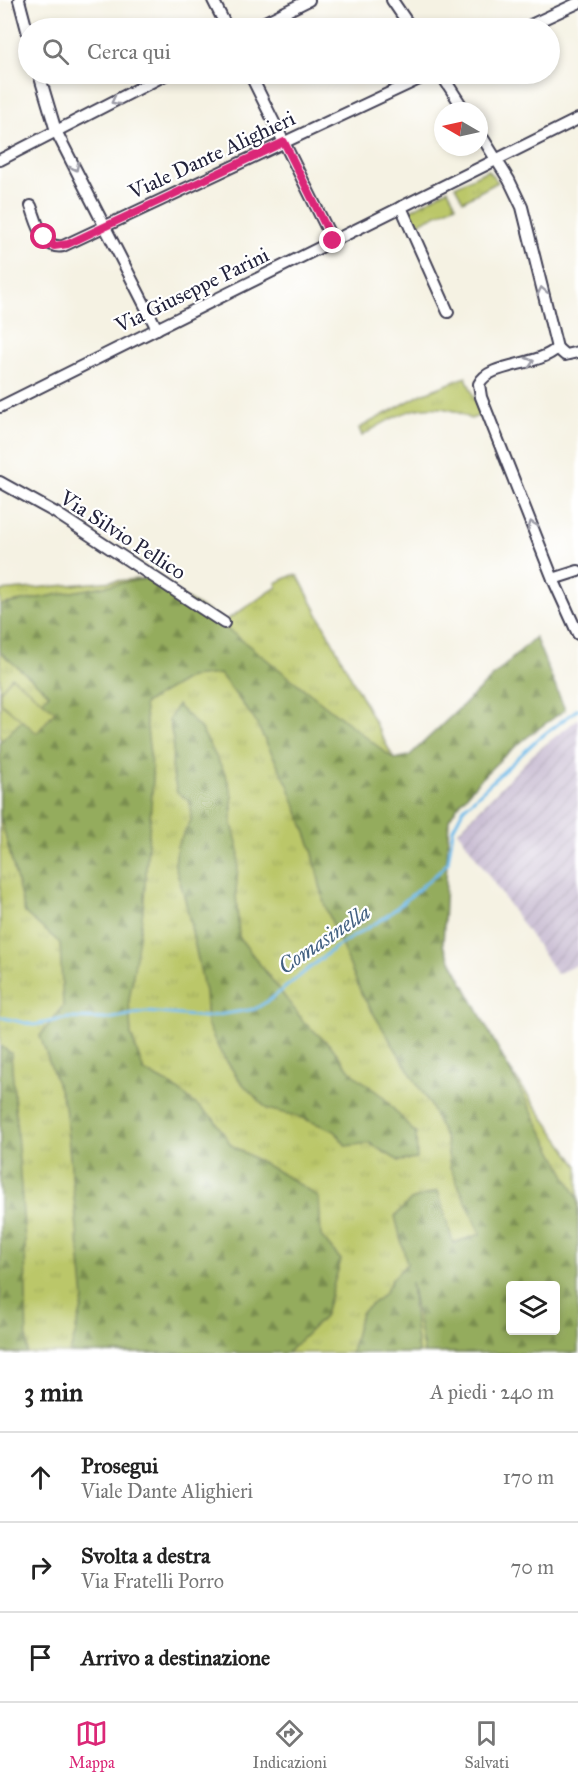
<!DOCTYPE html>
<html lang="it">
<head>
<meta charset="utf-8">
<style>
	:root { --surface:#fff; --page:#f6f6f6; --text:#222; --muted:#767676; --line:#e0e0e0; --accent:#db2777 }
	body { margin:0; font-family:"IM FELL Great Primer",serif; background:var(--page); color:var(--text) }
	.controls { position:absolute; right:18px; bottom:18px; display:grid; overflow:hidden; border-radius:6px; box-shadow:0 3px 9px #0003 }
	.controls button { width:54px; height:54px; display:grid; place-items:center; padding:0; border:0; border-bottom:2px solid var(--line); background:var(--surface); color:var(--text); font:30px sans-serif }
	.compass { position:absolute; left:434px; top:102px; width:54px; height:54px; border-radius:50%; background:var(--surface); box-shadow:0 3px 9px #0003; rotate:279deg }
	.stop { position:absolute; width:18px; height:18px; margin:-14px; border:4px solid #db2777; border-radius:50%; background:#fff }
	.stop.end { background:#db2777; border-color:#fff; box-shadow:0 2px 6px #0008 }
	.list { margin:0; padding:0; list-style:none }
	h2 { display:flex; justify-content:space-between; align-items:center; height:78px; margin:0; padding:0 24px; font-size:26px }
	h2 small { font-size:20px; font-weight:400; color:var(--muted) }
	.list li { display:grid; grid-template-columns:39px 1fr auto; gap:18px; align-items:center; box-sizing:border-box; height:90px; padding:0 24px; border-top:2px solid var(--line) }
	.list b { display:block; font-size:22px; white-space:nowrap }
	.list p { margin:0; font-size:20px; white-space:nowrap; color:var(--muted) }
	.list em { font-size:20px; font-style:normal; color:var(--muted) }
	.icon { flex:none; width:33px; height:33px; fill:none; stroke:currentColor; stroke-width:2; stroke-linecap:round; stroke-linejoin:round }
	.map { position:relative; flex:none; width:578px; height:1353px; overflow:hidden }
	.search { position:absolute; background:var(--surface); box-shadow:0 3px 9px #0003; left:18px; right:18px; top:18px; height:66px; display:flex; align-items:center; gap:15px; box-sizing:border-box; padding:0 21px; border-radius:33px; color:var(--muted); font-size:22px }
	.sheet { height:348px; background:var(--surface) }
	nav { display:flex; justify-content:space-around; align-items:center; box-sizing:border-box; height:84px; border-top:2px solid var(--line); background:var(--surface); font-size:16px; color:var(--muted) }
	nav a { display:grid; justify-items:center; gap:3px }
	nav .on { color:var(--accent) }
	.map>svg:first-child { display:block }
	.industrial { fill:url(#industrial-furrows) }
	.grass { fill:url(#grass-tufts); stroke:#6e7452; stroke-width:1.5 }
	.forest { fill:url(#forest-firs); stroke:#5b674c; stroke-width:1.5; fill-rule:evenodd }
	.garden { fill:#bbc769; stroke:#6e7452; stroke-width:1.5 }
	.lines { fill:none; stroke-linecap:round; stroke-linejoin:round }
	.stream { stroke:#71bcea; stroke-width:3 }
	.minor-casing { stroke:#424154; stroke-width:14 }
	.minor { stroke:#fff; stroke-width:10 }
	.oneway { stroke:#9c9ca7 }
	.route { stroke:#db2777; stroke-width:8 }
	.labels { text-anchor:middle; dominant-baseline:central; stroke-width:4.5; stroke-linejoin:round; paint-order:stroke }
	.street-label { font-size:21px; fill:#22223b; stroke:#fff }
	.water-label { font-size:22px; font-style:italic; fill:#426081; stroke:#fff }
</style>
</head>
<body>
<div class="map">
<svg width="578" height="1353" viewBox="0 0 578 1353">
	<defs>
		<pattern id="industrial-furrows" width="10" height="10" patternUnits="userSpaceOnUse" patternTransform="scale(1.5)"><rect width="10" height="10" fill="#cbbfd4"/><path d="M-1 1l2-2M0 10L10 0M9 11l2-2" fill="none" stroke="#aea4b7"/></pattern>
		<pattern id="grass-tufts" width="24" height="20" patternUnits="userSpaceOnUse" patternTransform="scale(1.5)"><rect width="24" height="20" fill="#bbc769"/><path d="M3 7l-1-3M5 7V3M7 7l1-3M15 17l-1-3M17 17v-4M19 17l1-3" fill="none" stroke="#a0ab5c"/></pattern>
		<pattern id="forest-firs" width="22" height="20" patternUnits="userSpaceOnUse" patternTransform="scale(1.5)"><rect width="22" height="20" fill="#94ac5d"/><path d="M5 1l3.5 6h-7zM16 11l3.5 6h-7z" fill="#788c4e"/></pattern>
	</defs>
	<rect width="100%" height="100%" fill="#fff"/>
	<filter id="ink" filterUnits="userSpaceOnUse"><feTurbulence type="fractalNoise" baseFrequency=".0167" numOctaves="2"/><feDisplacementMap in="SourceGraphic" scale="12" xChannelSelector="R" yChannelSelector="G"/><feConvolveMatrix kernelMatrix="1 2 1 2 8 2 1 2 1" color-interpolation-filters="sRGB"/></filter>
	<filter id="wash" filterUnits="userSpaceOnUse"><feTurbulence type="fractalNoise" baseFrequency=".008" numOctaves="4" result="noise"/><feDisplacementMap in="SourceGraphic" scale="24" xChannelSelector="R" yChannelSelector="G"/><feGaussianBlur stdDeviation="1.35" result="paint"/><feColorMatrix in="noise" values="0 0 0 0 0 0 0 0 0 0 0 0 0 0 0 0 0 1.4 0 .05"/><feComposite in="paint" operator="in"/></filter>
	<g filter="url(#wash)">
		<rect width="100%" height="100%" fill="#f5f2e3"/>
		<path class="industrial" d="M578 719V964L557 974 458 831 532 755Z"/>
		<g class="grass">
			<path d="M488 170 498 182 463 201 455 186Z"/>
			<path d="M448 189 456 205 413 226 409 211Z"/>
			<path d="M466 377 481 415 471 419C431 394 396 414 362 436L359 428 422 394Z"/>
			<path d="M293 575 298 576 394 759 449 819 422 946 578 1166V1252L510 1286V1330L516 1353H0V591L149 578 225 621 277 587 276 583Z"/>
		</g>
		<g class="forest">
			<path d="M149 578 234 634 394 759 409 756 535 637 565 710C523 738 477 775 449 819L443 945 578 1199V1353H424L411 1282 418 1353H351L361 1313 385 1293 392 1279 407 1264 395 1216 411 1200 438 1191 453 1243 481 1234 450 1167 446 1140 429 1103 362 995 324 903 312 849 288 785 254 719 220 674 190 677 144 704 153 779 143 911 129 1001 131 1035 144 1071 173 1086 214 1119 231 1145 296 1182 319 1198 321 1236 341 1260 324 1317 287 1353H70L84 1300 65 1106 40 1036 63 1006 60 943 25 913 0 815V742L49 694 0 652V605ZM510 1286H556V1330H510Z"/>
			<path d="M177 705 201 729 226 775 232 795V824L239 850 236 893 239 937 304 1022 331 1046 352 1073 382 1096 416 1134 417 1159 399 1161 369 1143 346 1146 335 1131 297 1116 267 1109 240 1081 221 1053 207 1024 205 992 185 899 175 866 177 846 191 820 190 802 177 792 172 771 173 740 169 720Z"/>
			<path d="M0 1046 11 1053 25 1241 27 1353H0Z"/>
		</g>
		<path class="garden" d="M12 677 55 711 37 733 0 702V691Z"/>
		<g class="lines">
			<path class="stream" d="M0 1017 34 1025 68 1018 107 1019 146 1012 205 1017 255 1009 271 999 333 949 387 916 439 872 448 862 453 829 464 808 538 739 578 709"/>
		</g>
	</g>
	<g filter="url(#ink)">
		<g class="lines">
			<g class="minor-casing">
				<g id="minor">
					<path d="M19 0 28 34"/>
					<path d="M213 0 227 28"/>
					<path d="M392 0 411 28"/>
					<path d="M253 28 309 0"/>
					<path d="M524 28 578 3"/>
					<path d="M39 74 56 131 157 329"/>
					<path d="M250 74 333 241"/>
					<path d="M441 74 465 111"/>
					<path d="M479 132 509 180 522 207 557 348"/>
					<path d="M0 160 167 74"/>
					<path d="M31 206C37 221 42 250 63 246L430 74"/>
					<path d="M401 207 448 312"/>
					<path d="M578 352 565 355 557 348C538 367 489 362 479 384L481 397 553 579 578 634"/>
					<path d="M0 407 578 119"/>
					<path d="M0 482 56 513 224 623"/>
					<path d="M553 579 578 571"/>
				</g>
			</g>
			<use href="#minor" class="minor"/>
		</g>
		<defs><path id="oneway-chevron" d="M-2-3.5L2.5 0L-2 3.5" fill="none" stroke-width="1.6" stroke-linecap="round" stroke-linejoin="round" transform="scale(1.5)"/></defs>
		<g class="oneway">
			<use href="#oneway-chevron" transform="translate(115 101) rotate(152)"/>
			<use href="#oneway-chevron" transform="translate(75 167) rotate(63)"/>
			<use href="#oneway-chevron" transform="translate(542 291) rotate(-102)"/>
			<use href="#oneway-chevron" transform="translate(530 362) rotate(-16)"/>
			<use href="#oneway-chevron" transform="translate(532 525) rotate(-111)"/>
		</g>
	</g>
	<g class="lines" filter="url(#ink)">
		<path class="route" d="M44 237 54 246 68 244 284 142 333 241"/>
	</g>
	<g class="labels">
		<g class="street-label">
			<text transform="translate(212 155) rotate(-25)">Viale Dante Alighieri</text>
			<text transform="translate(192 290) rotate(-26)">Via Giuseppe Parini</text>
			<text transform="translate(123 535) rotate(33)">Via Silvio Pellico</text>
		</g>
		<g class="water-label">
			<text transform="translate(324 939) rotate(-34)">Comasinella</text>
		</g>
	</g>
</svg>
<div class="controls">
<button><svg class="icon" aria-label="layers" viewBox="0 0 24 24"><path d="M12 4l9 5-9 5-9-5zM3 14l9 5 9-5"/></svg></button>
</div>
<svg class="compass" viewBox="-18 -18 36 36"><path d="M0-13l5 13h-10z" fill="#e53935"/><path d="M0 13l5-13h-10z" fill="#767676"/></svg>
<div class="stop" style="left:44px;top:237px"></div>
<div class="stop end" style="left:333px;top:241px"></div>
<div class="search"><svg class="icon" aria-label="search" viewBox="0 0 24 24"><circle cx="10" cy="10" r="6"/><path d="M15 15l6 6"/></svg>Cerca qui</div>
</div>
<section class="sheet">
<h2>3 min<small>A piedi · 240 m</small></h2>
<ul class="list">
<li><svg class="icon" aria-label="ahead" viewBox="0 0 24 24"><path d="M12 20V5M6 11l6-6 6 6"/></svg><div><b>Prosegui</b><p>Viale Dante Alighieri</p></div><em>170 m</em></li>
<li><svg class="icon" aria-label="right" viewBox="0 0 24 24"><path d="M7 20v-9h11M14 6l5 5-5 5"/></svg><div><b>Svolta a destra</b><p>Via Fratelli Porro</p></div><em>70 m</em></li>
<li><svg class="icon" aria-label="arrive" viewBox="0 0 24 24"><path d="M6 21V4h12l-3 4 3 4H6"/></svg><div><b>Arrivo a destinazione</b></div></li>
</ul>
</section>
<nav>
<a class="on"><svg class="icon" aria-label="map" viewBox="0 0 24 24"><path d="M3 6l6-2 6 2 6-2v14l-6 2-6-2-6 2zM9 4v14M15 6v14"/></svg>Mappa</a>
<a><svg class="icon" aria-label="directions" viewBox="0 0 24 24"><path d="M12 3l9 9-9 9-9-9zM9 14v-3h6M13 9l2 2-2 2"/></svg>Indicazioni</a>
<a><svg class="icon" aria-label="saved" viewBox="0 0 24 24"><path d="M7 4h10v16l-5-4-5 4z"/></svg>Salvati</a>
</nav>
</body>
</html>
